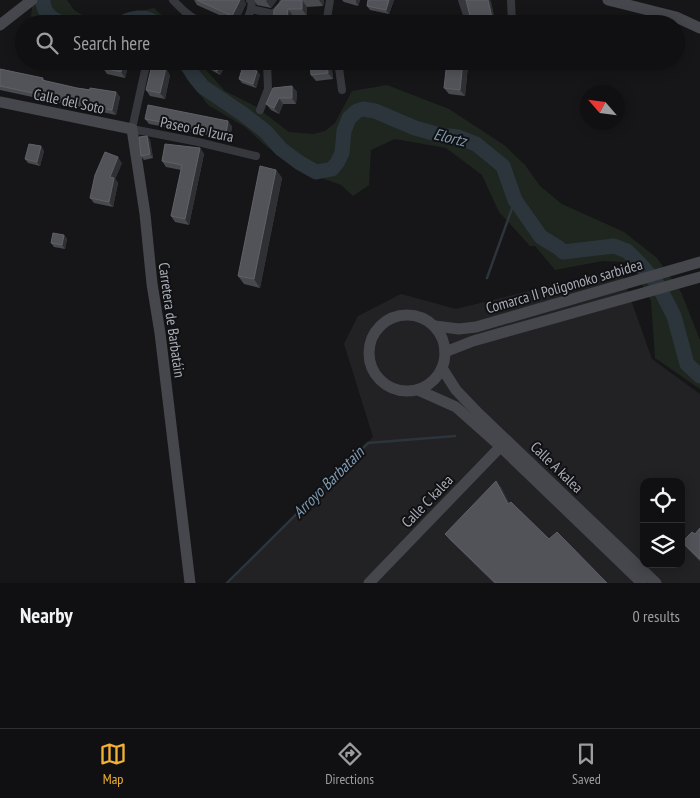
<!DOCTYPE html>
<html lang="en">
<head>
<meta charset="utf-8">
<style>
	:root { --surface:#101012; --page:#19191b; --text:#f1f3f6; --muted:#9c9d9f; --line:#303032; --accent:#f2b134 }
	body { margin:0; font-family:"PT Sans Narrow",sans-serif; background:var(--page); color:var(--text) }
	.controls { position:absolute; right:15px; bottom:15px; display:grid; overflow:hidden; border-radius:10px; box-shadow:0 2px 12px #0003 }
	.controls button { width:45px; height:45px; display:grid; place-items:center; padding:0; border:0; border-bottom:1px solid var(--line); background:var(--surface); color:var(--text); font:25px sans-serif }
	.compass { position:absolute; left:580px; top:85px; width:45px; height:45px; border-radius:50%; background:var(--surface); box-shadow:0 2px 12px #0003; rotate:298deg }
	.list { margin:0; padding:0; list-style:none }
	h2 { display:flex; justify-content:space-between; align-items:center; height:65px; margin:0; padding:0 20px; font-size:21px }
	h2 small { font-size:16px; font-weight:400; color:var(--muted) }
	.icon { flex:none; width:28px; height:28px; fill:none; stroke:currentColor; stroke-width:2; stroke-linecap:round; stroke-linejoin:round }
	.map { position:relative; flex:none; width:700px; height:583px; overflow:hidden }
	.search { position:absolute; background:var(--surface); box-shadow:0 2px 12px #0003; left:15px; right:15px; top:15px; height:55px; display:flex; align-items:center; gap:12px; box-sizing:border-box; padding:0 18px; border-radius:28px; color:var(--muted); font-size:19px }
	.sheet { height:145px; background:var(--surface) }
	nav { display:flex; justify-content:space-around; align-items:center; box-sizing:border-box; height:70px; border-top:1px solid var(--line); background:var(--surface); font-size:14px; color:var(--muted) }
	nav a { display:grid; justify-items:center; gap:2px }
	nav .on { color:var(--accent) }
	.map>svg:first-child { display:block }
	.built { fill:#222225; fill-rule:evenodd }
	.green { fill:#1e261f }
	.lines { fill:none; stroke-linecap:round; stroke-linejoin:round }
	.stream { stroke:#2c353c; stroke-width:2.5 }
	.river { stroke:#2c353c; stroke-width:15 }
	.street { stroke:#37383d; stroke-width:8 }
	.secondary { stroke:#45474d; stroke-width:11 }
	.wall { fill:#47494d }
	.shaded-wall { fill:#2f3033 }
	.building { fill:#525359; stroke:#5f6168 }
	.labels { text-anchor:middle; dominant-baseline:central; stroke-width:4; stroke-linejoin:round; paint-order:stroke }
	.street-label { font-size:15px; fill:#a8adb8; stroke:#111113 }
	.water-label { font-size:16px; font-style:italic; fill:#7f9bb3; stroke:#111113 }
</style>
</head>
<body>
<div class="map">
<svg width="700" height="583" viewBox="0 0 700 583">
	<rect width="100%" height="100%" fill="#161618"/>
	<path class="built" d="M620 269 652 359 700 394V583H229L373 437 344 344 358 316 401 294 456 309ZM644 482H681V564H644Z"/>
	<g class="green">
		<path d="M33 0H67L74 10 91 20 105 22 127 14 154 8 171 24H34L31 16Z"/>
		<path d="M174 61H198L225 91 255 106 289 132 313 134 325 131 335 123 352 91 387 85 449 109 504 145 525 165 540 186 562 204 624 232 657 258 681 292 700 340V389L655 358 651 301 635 271 626 262 603 261 555 270 535 246H530L499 212 482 175 446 148 395 139 371 150 369 185 353 196 341 185 302 171 267 147 245 127 208 105Z"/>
	</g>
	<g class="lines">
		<g class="stream">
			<path d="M487 278 515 200"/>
			<path d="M227 583 368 443 455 436"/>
		</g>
		<g class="river">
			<path d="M43 0C43 13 51 18 62 24"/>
			<path d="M120 24C131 18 146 14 156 24"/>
			<path d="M185 61 194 76 203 87 243 114 266 132 281 149 300 163 316 172 332 169 337 163 342 153 344 131 349 118 357 111 363 109 375 111 415 128 440 135 458 137 476 144 503 166 515 200 541 237 559 248 563 252 614 246 627 251 642 266 658 285 674 316 687 364 700 376"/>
		</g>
		<g class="street">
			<path d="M173 0C187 15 195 22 215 24"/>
			<path d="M462 0 470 24"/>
			<path d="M511 0 512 24"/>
			<path d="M251 9 273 14 282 5 284 0"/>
			<path d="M246 24 251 9 252 1 250 0"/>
			<path d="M326 24 330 0"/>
			<path d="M517 24 523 22"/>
			<path d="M147 61 132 129 198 142 256 156"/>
			<path d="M338 61 342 90"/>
			<path d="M260 110 268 89 267 61"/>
		</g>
		<g class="secondary">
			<path d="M608 0 676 17 700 28"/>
			<path d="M0 25 32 0"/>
			<path d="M0 102 132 129 145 214 152 284 160 333 190 583"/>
			<circle cx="407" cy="353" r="38"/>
			<path d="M435 326 459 329 476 327 700 262"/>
			<path d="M445 352 473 341 700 277"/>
			<path d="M442 368 456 390 478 413 656 583"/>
			<path d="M418 390 456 407 501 447 642 583"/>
			<path d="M369 583 505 442"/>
		</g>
	</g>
	<g class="wall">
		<path d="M194 0H244L246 4 237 23 197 5Z"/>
		<path d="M254 0H277L271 8 257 5Z"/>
		<path d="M282 0H324L323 6 307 7V16H293L292 24H274L273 22Z"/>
		<path d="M342 0H360L358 6 344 2Z"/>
		<path d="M368 0H394L389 14 370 10 367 6Z"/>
		<path d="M129 61 125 78 107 74 103 68Z"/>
		<path d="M199 61H228L220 75 201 64Z"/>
		<path d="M331 61 333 79 316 81 311 75Z"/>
		<path d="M468 65 465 96 449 94 444 88Z"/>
		<path d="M0 69 43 78 45 81 77 88 116 92 120 97 116 115 0 90Z"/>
		<path d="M257 71 260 75 256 88 242 83 239 79Z"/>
		<path d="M170 75 165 99 150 96 146 90Z"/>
		<path d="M292 86 297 92 296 104H283L279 114 271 110 266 104Z"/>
		<path d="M145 119 232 126 230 139 149 124Z"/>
		<path d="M147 136 150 140 153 158 144 160 141 156Z"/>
		<path d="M41 146 44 151 40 166 28 163 25 159Z"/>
		<path d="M200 148 204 154 189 225 175 222 171 216 181 170 166 167 162 161Z"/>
		<path d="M122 163 115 179 118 183 113 207 94 203 90 198Z"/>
		<path d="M276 170 282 178 260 288 244 284 238 276Z"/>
		<path d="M64 235 67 239 65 249 54 247 51 243Z"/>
		<path d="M501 487 509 503 549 539 607 583H494L450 540 445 534Z"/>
		<path d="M700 528V561L687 548 682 542 695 534Z"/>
	</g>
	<g class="shaded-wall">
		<path d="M240 0H244L246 4 237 23 232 16Z"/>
		<path d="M267 0H277L271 8 266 1Z"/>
		<path d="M302 0 307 7V16L302 9Z"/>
		<path d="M319 0H324L323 6Z"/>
		<path d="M356 0H360L358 6 356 2Z"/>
		<path d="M389 0H394L389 14 386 10Z"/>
		<path d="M488 0H490L491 1 496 24H495L493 22Z"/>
		<path d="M288 9 293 16 292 24 287 23Z"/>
		<path d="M123 61H129L125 78 121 72Z"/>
		<path d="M223 61H228L220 75 217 71Z"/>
		<path d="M327 61H331L333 79 328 73Z"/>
		<path d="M463 61H465L468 65 465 96 460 90Z"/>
		<path d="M166 68 170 75 165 99 160 93Z"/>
		<path d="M257 71 260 75 256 88 253 84Z"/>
		<path d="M292 86 297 92 296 104 292 98Z"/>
		<path d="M116 92 120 97 116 115 112 110Z"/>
		<path d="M279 98 283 104 279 114 274 108Z"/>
		<path d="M228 121 232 126 230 139 226 134Z"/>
		<path d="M147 136 150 140 153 158 150 154Z"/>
		<path d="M41 146 44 151 40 166 37 162Z"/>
		<path d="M200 148 204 154 189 225 185 219Z"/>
		<path d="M118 157 122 163 115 179 118 183 113 207 109 202 110 177Z"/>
		<path d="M276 170 282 178 260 288 254 279Z"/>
		<path d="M64 235 67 239 65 249 62 245Z"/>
		<path d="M496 481 501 487 513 510 508 504Z"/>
	</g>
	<g class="building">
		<path d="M197 0H240L232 16Z"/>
		<path d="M282 0H302V9H288L287 23 273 22 274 10Z"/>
		<path d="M368 0H389L386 10 367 6Z"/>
		<path d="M466 0H488L493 22 488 23V24H472Z"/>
		<path d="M104 61H123L121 72 103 68Z"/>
		<path d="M200 61H223L217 71Z"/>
		<path d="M310 61H327L328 73 311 75Z"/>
		<path d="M447 61H463L460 90 444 88Z"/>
		<path d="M152 65 166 68 160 93 146 90Z"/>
		<path d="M243 66 257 71 253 84 239 79Z"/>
		<path d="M0 69 43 78 42 80 77 88 90 90V88L116 92 112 110 0 86Z"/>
		<path d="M292 86V98H279L274 108 266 104 273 88Z"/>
		<path d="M148 105 228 121 226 134 145 119Z"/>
		<path d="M147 136 150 154 141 156 139 137Z"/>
		<path d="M29 144 41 146 37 162 25 159Z"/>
		<path d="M165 144 200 148 185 219 171 216 182 165 162 161Z"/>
		<path d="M105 152 118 157 110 177 114 178 109 202 90 198 95 175Z"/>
		<path d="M260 166 276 170 254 279 238 276Z"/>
		<path d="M53 233 64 235 62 245 51 243Z"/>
		<path d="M496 481 508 504 511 502 549 539 557 532 607 583H496L445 534Z"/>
		<path d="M700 528V559L682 542 692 532 695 534Z"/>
	</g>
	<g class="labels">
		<g class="street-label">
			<text transform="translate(69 101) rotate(12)">Calle del Soto</text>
			<text transform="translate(197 129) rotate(12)">Paseo de Izura</text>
			<text transform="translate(564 286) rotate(-16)">Comarca II Poligonoko sarbidea</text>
			<text transform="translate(172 320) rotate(82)">Carretera de Barbatáin</text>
			<text transform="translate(557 467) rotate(44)">Calle A kalea</text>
			<text transform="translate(427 501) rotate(-46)">Calle C kalea</text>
		</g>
		<g class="water-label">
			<text transform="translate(450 137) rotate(14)">Elortz</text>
			<text transform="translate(328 482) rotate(-45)">Arroyo Barbatain</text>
		</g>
	</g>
</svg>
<div class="controls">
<button><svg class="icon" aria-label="locate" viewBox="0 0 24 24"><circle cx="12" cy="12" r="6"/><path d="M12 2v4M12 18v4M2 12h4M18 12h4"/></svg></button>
<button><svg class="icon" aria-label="layers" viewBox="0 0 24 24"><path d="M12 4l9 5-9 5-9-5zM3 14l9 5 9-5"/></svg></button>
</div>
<svg class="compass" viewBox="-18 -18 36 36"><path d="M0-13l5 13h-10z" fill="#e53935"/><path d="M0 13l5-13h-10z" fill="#9c9d9f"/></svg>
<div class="search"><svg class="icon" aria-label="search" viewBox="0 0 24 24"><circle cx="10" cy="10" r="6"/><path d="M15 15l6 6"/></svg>Search here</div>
</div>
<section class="sheet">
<h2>Nearby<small>0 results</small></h2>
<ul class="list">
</ul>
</section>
<nav>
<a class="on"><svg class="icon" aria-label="map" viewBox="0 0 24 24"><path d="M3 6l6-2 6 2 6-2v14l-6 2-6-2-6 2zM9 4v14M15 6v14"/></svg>Map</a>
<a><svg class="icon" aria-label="directions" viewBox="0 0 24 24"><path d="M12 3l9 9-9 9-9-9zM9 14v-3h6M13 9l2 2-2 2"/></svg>Directions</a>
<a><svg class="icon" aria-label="saved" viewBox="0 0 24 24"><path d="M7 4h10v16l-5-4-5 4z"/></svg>Saved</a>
</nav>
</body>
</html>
